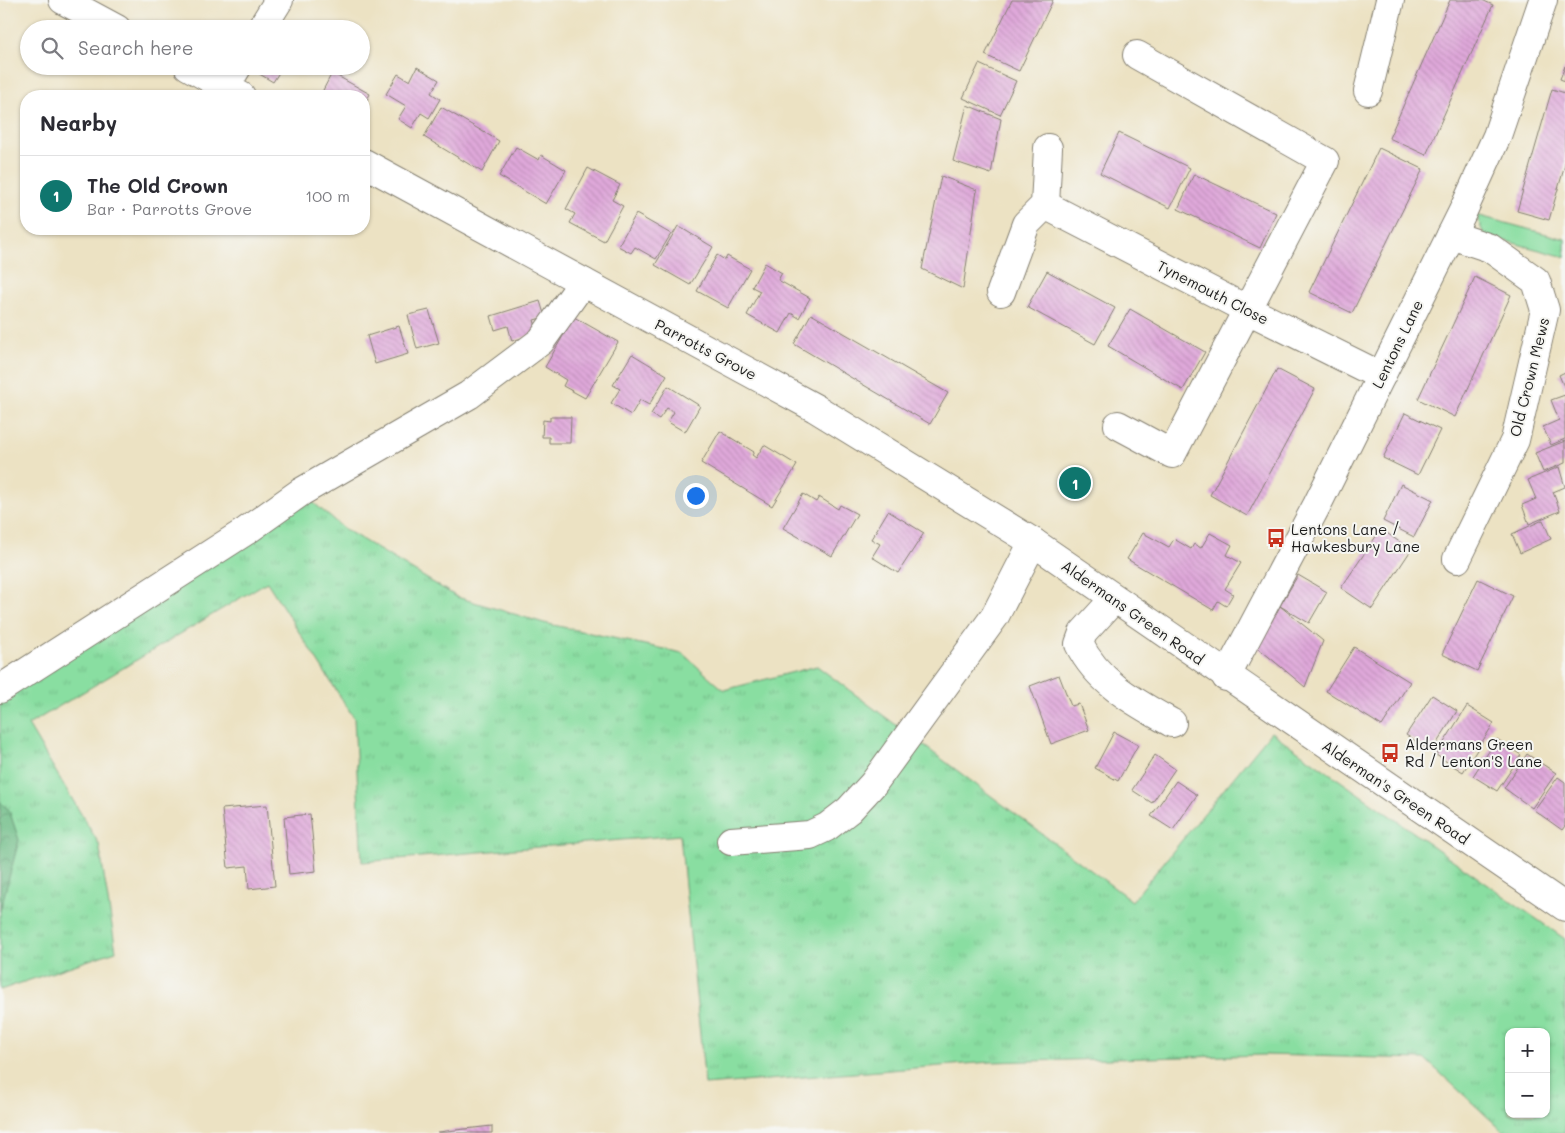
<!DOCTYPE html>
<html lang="en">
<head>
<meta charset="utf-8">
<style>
	:root { --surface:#fff; --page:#f7f7f7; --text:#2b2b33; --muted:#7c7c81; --line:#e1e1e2; --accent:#0f766e }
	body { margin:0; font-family:Mali,sans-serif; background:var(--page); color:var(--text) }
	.controls { position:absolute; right:15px; bottom:15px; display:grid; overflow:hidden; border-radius:10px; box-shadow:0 1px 4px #0004 }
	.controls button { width:45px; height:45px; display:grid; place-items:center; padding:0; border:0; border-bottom:1px solid var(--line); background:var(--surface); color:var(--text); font:25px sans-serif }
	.you { position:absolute; left:695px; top:495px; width:18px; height:18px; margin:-12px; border:4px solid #fff; border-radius:50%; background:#1a73e8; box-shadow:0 0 0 8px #1a73e833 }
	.badge { display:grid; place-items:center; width:32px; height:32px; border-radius:50%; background:var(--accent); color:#fff; font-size:16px; font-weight:700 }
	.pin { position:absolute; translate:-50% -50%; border:2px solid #fff; box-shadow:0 1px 5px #0006 }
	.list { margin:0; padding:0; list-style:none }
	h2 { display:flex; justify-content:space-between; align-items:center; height:65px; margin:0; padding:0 20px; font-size:21px }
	h2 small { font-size:16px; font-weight:400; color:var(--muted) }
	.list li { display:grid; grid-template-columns:32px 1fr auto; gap:15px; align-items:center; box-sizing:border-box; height:80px; padding:0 20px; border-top:1px solid var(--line) }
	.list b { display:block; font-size:19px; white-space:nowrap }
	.list p { margin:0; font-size:16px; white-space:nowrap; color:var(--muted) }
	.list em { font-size:16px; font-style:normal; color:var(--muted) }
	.icon { flex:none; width:28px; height:28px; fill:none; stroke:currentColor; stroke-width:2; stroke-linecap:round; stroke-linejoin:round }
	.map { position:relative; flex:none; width:1565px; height:1133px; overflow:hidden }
	.search { position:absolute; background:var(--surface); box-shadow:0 1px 4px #0004; left:20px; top:20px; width:350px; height:55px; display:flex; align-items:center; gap:12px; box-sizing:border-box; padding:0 18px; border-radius:28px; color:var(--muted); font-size:19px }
	.panel { position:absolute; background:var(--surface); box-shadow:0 1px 4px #0004; left:20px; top:90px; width:350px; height:145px; border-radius:20px }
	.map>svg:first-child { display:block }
	.grass { fill:url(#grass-tufts); stroke:#527d5e; fill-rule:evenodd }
	.forest { fill:url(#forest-crowns); stroke:#456c52 }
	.park { fill:#89dea1; stroke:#527d5e }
	.building { fill:url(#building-back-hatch) }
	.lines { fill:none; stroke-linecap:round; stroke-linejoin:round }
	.minor-casing { stroke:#847f70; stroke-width:30 }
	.major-casing { stroke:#847f70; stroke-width:30 }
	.minor { stroke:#fff; stroke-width:28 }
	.major { stroke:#fff; stroke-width:28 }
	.labels { text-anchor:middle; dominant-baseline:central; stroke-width:4; stroke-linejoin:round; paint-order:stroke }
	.street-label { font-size:15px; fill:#1c1c1c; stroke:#f6f6f2 }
	.poi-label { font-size:15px; fill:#1c1c1c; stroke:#f6f6f2; text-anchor:start }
</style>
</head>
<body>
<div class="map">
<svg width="1565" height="1133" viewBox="0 0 1565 1133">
	<defs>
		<pattern id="grass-tufts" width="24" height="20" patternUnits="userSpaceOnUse" patternTransform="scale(1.25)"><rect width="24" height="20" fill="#89dea1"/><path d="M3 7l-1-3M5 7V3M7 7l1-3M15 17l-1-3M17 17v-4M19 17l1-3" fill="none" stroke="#76be8a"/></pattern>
		<pattern id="forest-crowns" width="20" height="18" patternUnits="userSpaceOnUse" patternTransform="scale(1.25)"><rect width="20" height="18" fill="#6ebd87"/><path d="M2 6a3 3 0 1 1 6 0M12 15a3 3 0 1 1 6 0" fill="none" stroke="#5a996e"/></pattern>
		<pattern id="building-back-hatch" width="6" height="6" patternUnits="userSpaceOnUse" patternTransform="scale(1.25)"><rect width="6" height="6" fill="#dfa8da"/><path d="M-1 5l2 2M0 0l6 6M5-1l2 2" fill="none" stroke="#bf90ba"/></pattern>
	</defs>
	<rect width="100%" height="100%" fill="#f6f6f2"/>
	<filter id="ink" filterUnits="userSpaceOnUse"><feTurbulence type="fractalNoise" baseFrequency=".02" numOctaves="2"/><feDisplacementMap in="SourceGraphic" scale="10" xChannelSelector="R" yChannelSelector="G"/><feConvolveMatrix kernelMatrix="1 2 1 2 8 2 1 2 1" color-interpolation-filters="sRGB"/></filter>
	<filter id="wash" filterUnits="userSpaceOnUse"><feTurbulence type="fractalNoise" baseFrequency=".0096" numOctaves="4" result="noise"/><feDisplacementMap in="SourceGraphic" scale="20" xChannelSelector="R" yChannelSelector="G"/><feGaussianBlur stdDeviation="1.12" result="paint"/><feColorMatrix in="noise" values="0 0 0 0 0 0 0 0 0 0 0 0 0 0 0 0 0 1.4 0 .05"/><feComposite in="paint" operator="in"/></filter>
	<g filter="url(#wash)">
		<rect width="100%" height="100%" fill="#ece2c3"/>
		<path class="grass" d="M301 492 343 528 457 597 544 623 682 653 724 690 817 666 1132 901 1271 732 1565 939V1133H1505L1425 1059 1264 1055 990 1062 705 1085 680 835 362 862 354 718 267 582 28 725 99 844 116 951 0 990V689ZM1509 1032H1546V1114H1509Z"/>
		<path class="forest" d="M0 802 9 810 19 840 0 911Z"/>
		<path class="park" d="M1476 215 1565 239V257L1484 235Z"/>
		<g id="blocks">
			<g class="building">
				<path d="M1012 0H1053L1019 71 985 55Z"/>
				<path d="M1450 0H1482L1493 5 1426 155 1389 138Z"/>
				<path d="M979 64 1016 81 1000 115 963 98Z"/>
				<path d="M246 66H283L273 82Z"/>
				<path d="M1565 66V81L1560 79Z"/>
				<path d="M417 67 439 80 431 93 440 99 429 118 421 113 412 128 398 119 406 106 386 94 398 74 410 81Z"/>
				<path d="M332 73 370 94 364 106V96H320Z"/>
				<path d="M1552 89 1565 93V165L1549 220 1517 211Z"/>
				<path d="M967 105 1001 119 991 174 953 161Z"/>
				<path d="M441 107 499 141 482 172 424 137Z"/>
				<path d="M1119 133 1190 168 1170 208 1100 173Z"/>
				<path d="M516 147 539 160 541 155 566 170 546 204 499 176Z"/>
				<path d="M1379 148 1423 169 1352 313 1309 292Z"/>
				<path d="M588 168 620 185 612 200 623 206 604 241 570 223 575 214 566 209Z"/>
				<path d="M1194 174 1276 213 1260 248 1178 209Z"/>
				<path d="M941 176 977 190 963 289 922 269Z"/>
				<path d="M636 214 671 234 656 259 635 247 631 253 618 246Z"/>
				<path d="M678 226 713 247 690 285 655 265Z"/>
				<path d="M717 255 725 260 727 256 750 269 728 308 697 291Z"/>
				<path d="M765 263 782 273 778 280 810 298 799 318 791 313 780 333 747 315 760 291 752 287Z"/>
				<path d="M1047 271 1115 308 1095 344 1027 307Z"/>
				<path d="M1475 277 1511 295 1455 417 1418 399Z"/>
				<path d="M540 301 545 317 534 320 538 333 512 341 508 326 495 330 491 316Z"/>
				<path d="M1130 309 1205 352 1183 390 1108 346Z"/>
				<path d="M429 310 439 343 417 349 408 315Z"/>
				<path d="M811 314 948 393 930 424 794 344Z"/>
				<path d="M574 317 618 342 585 398 563 386 566 380 545 367Z"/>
				<path d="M399 326 408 354 375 364 367 336Z"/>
				<path d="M632 354 667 375 649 405 640 400 631 415 611 403 620 389 613 385Z"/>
				<path d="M1277 369 1315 389 1247 516 1210 495Z"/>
				<path d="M1565 372V389L1559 375Z"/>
				<path d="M668 386 700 406 685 432 668 422 674 412 667 408 659 419 651 414Z"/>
				<path d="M1565 395V439L1551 445 1543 427 1559 420 1551 400Z"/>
				<path d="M1405 413 1440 430 1418 475 1383 458Z"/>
				<path d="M550 417H571L570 443H549V437H542L543 420 550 421Z"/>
				<path d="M720 431 754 452 752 455 756 458 764 445 797 465 772 506 701 463Z"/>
				<path d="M1565 441V463L1543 472 1535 453Z"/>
				<path d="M1559 467 1565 487 1553 492 1560 511 1529 524 1522 505 1536 499 1528 480Z"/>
				<path d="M1401 484 1433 500 1414 537 1383 521Z"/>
				<path d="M803 494 816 502 819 497 838 509 840 505 857 514 832 556 783 528Z"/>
				<path d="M888 511 924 533 898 573 872 557 880 544 871 539Z"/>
				<path d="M1543 520 1551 539 1520 553 1512 534Z"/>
				<path d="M1381 529 1411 550 1372 609 1341 588Z"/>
				<path d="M1143 533 1169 547 1174 539 1191 549 1194 544 1201 548 1210 533 1232 545 1227 555 1241 563 1225 589 1233 594 1226 606 1218 601 1213 610 1127 559Z"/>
				<path d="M1298 575 1327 592 1309 623 1280 606 1323 641 1305 687 1257 647 1280 606Z"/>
				<path d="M1478 579 1513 596 1477 671 1442 654Z"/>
				<path d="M1354 647 1410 682 1382 726 1326 691Z"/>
				<path d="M1059 675 1071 706 1079 704 1089 730 1051 744 1030 686Z"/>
				<path d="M1432 695 1457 711 1432 751 1406 735Z"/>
				<path d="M1467 706 1494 723 1463 772 1436 755Z"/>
				<path d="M1114 732 1138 745 1118 781 1095 768Z"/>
				<path d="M1497 739 1521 755 1497 791 1473 776Z"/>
				<path d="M1527 754 1556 773 1532 808 1504 788Z"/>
				<path d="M1155 755 1175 769 1152 803 1132 790Z"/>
				<path d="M1558 777 1565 782V826L1562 830 1534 810Z"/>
				<path d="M1176 781 1197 795 1173 830 1151 816Z"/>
				<path d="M267 805 275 886 249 889 247 866 228 868 222 809Z"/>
				<path d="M310 814 316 871 289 874 284 817Z"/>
				<path d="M492 1126V1133H438V1132Z"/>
			</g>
		</g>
	</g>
	<g filter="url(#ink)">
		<use href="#blocks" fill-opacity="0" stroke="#847f70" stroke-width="1"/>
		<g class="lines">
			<g class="minor-casing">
				<g id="minor">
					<path d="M261 29 279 0"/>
					<path d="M225 87 238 66"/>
					<path d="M1368 91 1390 0"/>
					<path d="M1045 205 1246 309 1381 376"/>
					<path d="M1451 235 1490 248 1536 281 1545 310 1515 440 1457 559"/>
					<path d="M1001 292 1026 224 1045 205 1048 148"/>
					<path d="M1118 425 1172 454 1325 161 1137 55"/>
					<path d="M1114 599 1083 633 1079 644C1098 683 1135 702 1172 723"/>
					<path d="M1226 677 1317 505 1463 211 1497 136 1543 0"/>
					<path d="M0 689 246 531 301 492 469 395 541 341 583 282"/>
					<path d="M731 841 810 835 827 827 849 810 873 784 995 616 1033 542"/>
				</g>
			</g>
			<g class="major-casing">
				<g id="major">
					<path d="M63 0 117 29"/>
					<path d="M188 66 241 96"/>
					<path d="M364 163 815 408 1033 542 1565 907"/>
				</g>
			</g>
			<use href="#minor" class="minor"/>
			<use href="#major" class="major"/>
		</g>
	</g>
	<defs>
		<g id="bus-bare" transform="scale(1.5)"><path d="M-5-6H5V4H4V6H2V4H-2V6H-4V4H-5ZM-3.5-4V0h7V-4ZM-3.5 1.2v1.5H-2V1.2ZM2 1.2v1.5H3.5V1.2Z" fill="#c8321e" stroke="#f6f6f2" stroke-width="2.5" paint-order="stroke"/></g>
	</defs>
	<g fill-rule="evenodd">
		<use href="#bus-bare" x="1276" y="538"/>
		<use href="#bus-bare" x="1390" y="753"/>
	</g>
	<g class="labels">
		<g class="street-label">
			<text transform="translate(1213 292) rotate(27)">Tynemouth Close</text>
			<text transform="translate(1397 344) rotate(-64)">Lentons Lane</text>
			<text transform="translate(706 349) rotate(28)">Parrotts Grove</text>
			<text transform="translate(1529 377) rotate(-76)">Old Crown Mews</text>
			<text transform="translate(1133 612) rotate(35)">Aldermans Green Road</text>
			<text transform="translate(1396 792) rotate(34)">Alderman's Green Road</text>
		</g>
		<g class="poi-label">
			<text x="1291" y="529">Lentons Lane /<tspan x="1291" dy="17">Hawkesbury Lane</tspan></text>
			<text x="1405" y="744">Aldermans Green<tspan x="1405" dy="17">Rd / Lenton'S Lane</tspan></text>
		</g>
	</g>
</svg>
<div class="controls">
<button>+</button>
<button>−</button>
</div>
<div class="you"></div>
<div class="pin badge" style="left:1075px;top:483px">1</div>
<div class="search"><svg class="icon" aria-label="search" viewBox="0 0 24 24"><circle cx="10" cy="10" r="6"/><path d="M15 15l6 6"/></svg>Search here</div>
<section class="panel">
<h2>Nearby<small></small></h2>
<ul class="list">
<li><span class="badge">1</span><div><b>The Old Crown</b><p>Bar · Parrotts Grove</p></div><em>100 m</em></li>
</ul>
</section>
</div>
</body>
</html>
